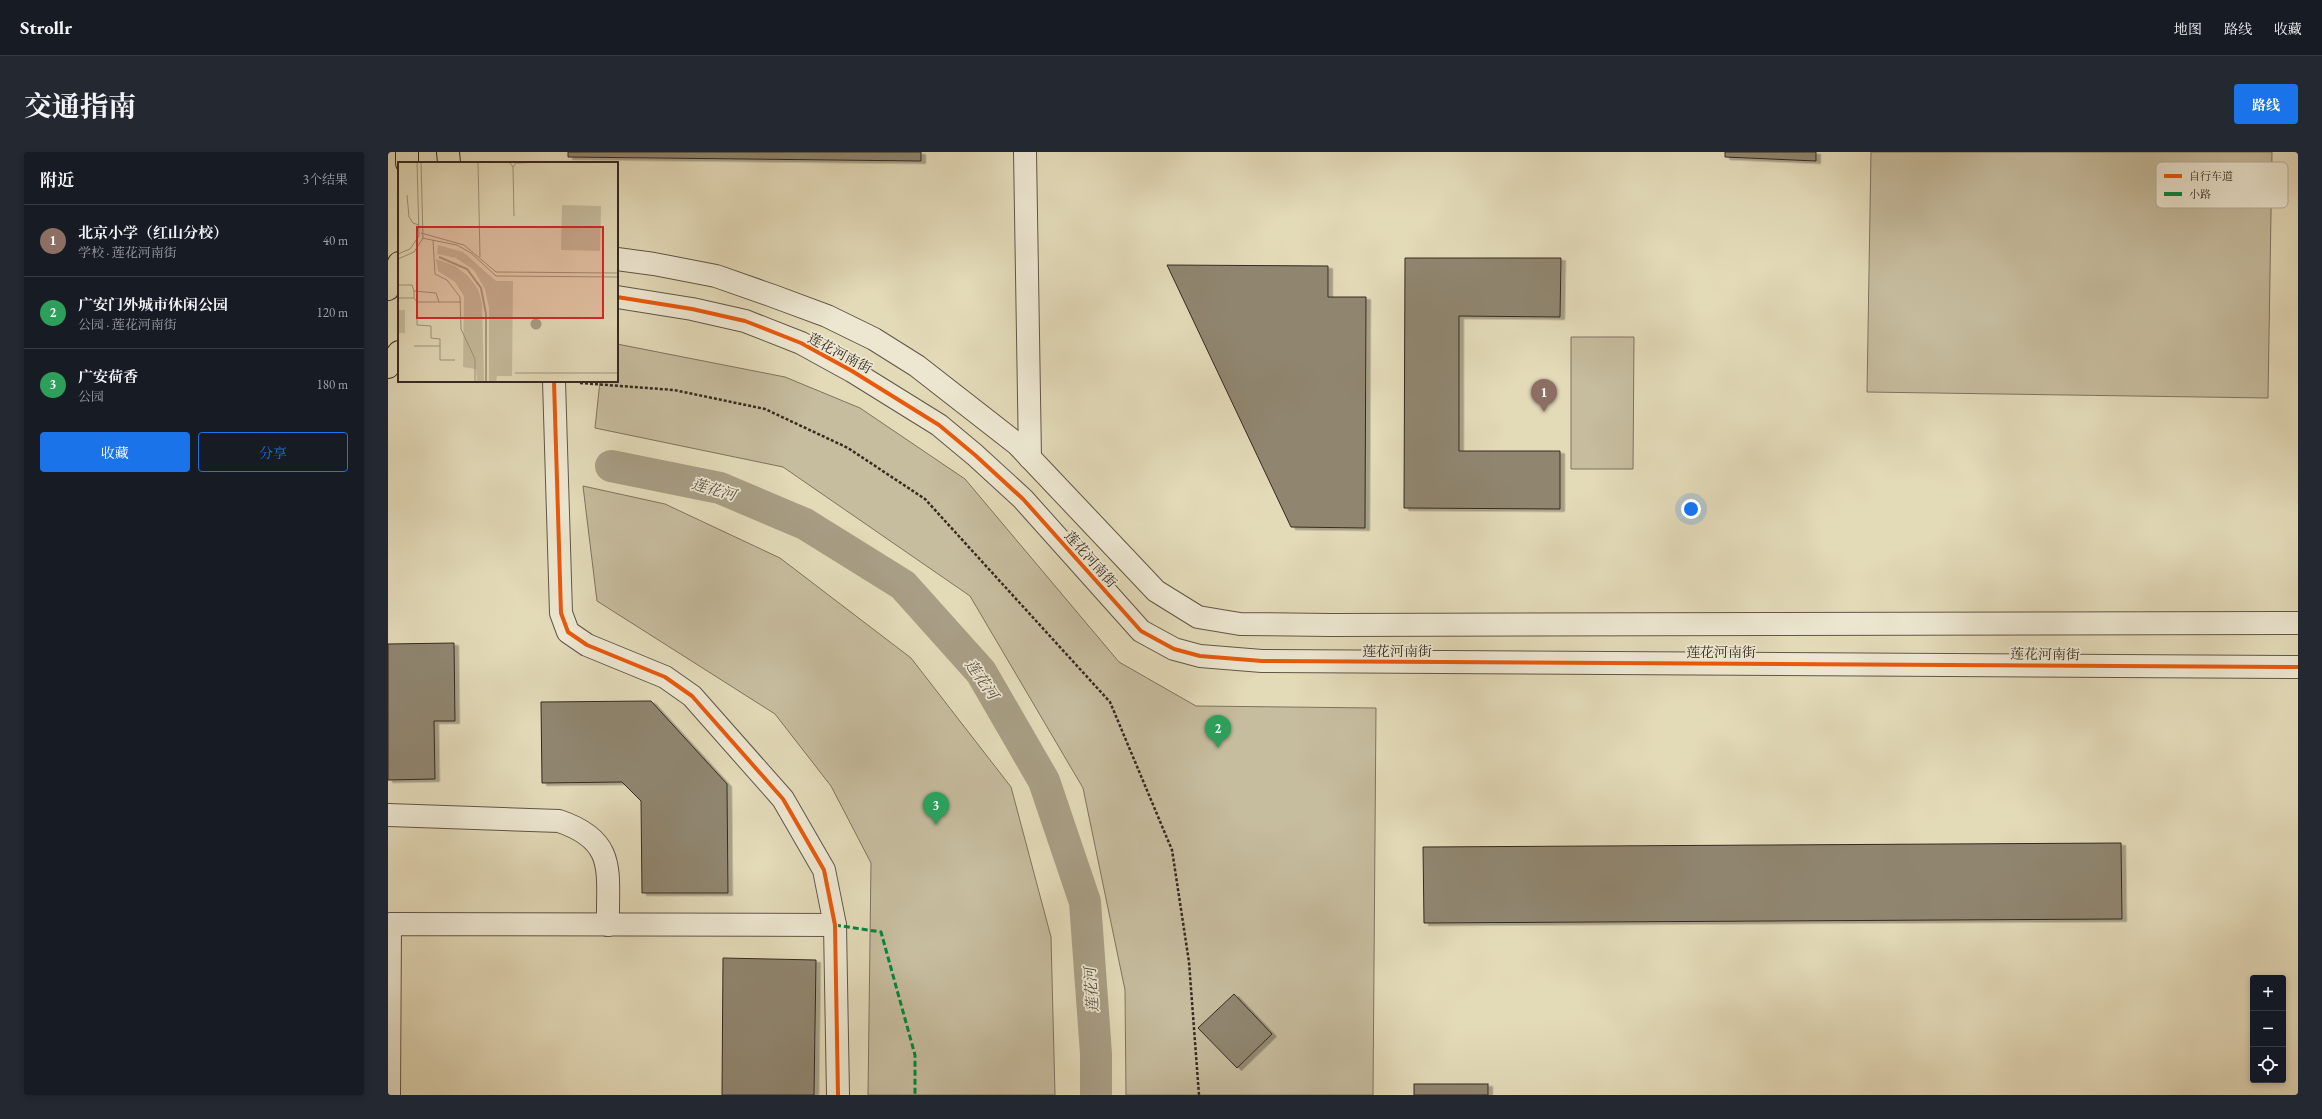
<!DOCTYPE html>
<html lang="zh">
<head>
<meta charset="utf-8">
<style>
	:root { --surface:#171b24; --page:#242831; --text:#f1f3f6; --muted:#9ea1a6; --line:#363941; --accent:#1a73e8 }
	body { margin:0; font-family:"EB Garamond","Noto Serif SC",serif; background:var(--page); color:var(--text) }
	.controls { position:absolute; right:12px; bottom:12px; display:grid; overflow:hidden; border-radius:4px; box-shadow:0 2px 6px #0003 }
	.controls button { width:36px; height:36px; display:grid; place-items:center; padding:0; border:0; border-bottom:1px solid var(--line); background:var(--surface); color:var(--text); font:20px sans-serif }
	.you { position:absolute; left:1303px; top:357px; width:14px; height:14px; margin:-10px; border:3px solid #fff; border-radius:50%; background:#1a73e8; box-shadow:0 0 0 6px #1a73e833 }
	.badge { display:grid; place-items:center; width:26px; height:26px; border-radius:50%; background:var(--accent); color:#fff; font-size:13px; font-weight:700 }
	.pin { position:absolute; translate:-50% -33px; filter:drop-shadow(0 1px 2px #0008) }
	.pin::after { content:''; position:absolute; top:21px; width:14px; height:12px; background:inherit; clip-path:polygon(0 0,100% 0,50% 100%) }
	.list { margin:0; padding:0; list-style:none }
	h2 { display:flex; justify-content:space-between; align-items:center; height:52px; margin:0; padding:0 16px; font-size:17px }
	h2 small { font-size:13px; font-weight:400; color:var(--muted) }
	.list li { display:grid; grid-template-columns:26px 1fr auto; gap:12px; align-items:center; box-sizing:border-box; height:72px; padding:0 16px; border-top:1px solid var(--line) }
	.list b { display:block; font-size:15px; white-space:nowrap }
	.list p { margin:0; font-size:13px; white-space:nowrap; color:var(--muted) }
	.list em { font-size:13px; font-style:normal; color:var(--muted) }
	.actions { display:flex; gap:8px; padding:12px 16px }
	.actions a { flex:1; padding:9px 0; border:1px solid var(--accent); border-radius:4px; text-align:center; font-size:14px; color:var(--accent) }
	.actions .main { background:var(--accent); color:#fff }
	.icon { flex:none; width:22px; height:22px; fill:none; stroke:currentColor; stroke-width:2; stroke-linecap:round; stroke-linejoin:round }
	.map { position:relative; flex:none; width:1910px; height:943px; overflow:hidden; border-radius:4px }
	header { display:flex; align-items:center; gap:24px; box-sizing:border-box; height:56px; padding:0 20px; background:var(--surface); border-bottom:1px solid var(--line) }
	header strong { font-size:19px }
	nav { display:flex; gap:22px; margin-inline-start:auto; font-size:14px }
	.intro { display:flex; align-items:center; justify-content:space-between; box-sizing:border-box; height:96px; padding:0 24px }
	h1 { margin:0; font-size:28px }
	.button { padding:10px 18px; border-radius:4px; background:var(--accent); color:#fff; font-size:14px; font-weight:700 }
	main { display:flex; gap:24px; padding:0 24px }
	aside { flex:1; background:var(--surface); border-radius:4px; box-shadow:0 2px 6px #0003 }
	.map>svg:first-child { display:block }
	.green { fill:#c6bc9e; stroke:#7e7360 }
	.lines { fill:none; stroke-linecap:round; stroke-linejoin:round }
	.canal { stroke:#a89e85; stroke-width:32 }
	.building { fill:#908670; stroke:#362a21; filter:url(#shadow) }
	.minor-casing { stroke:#615647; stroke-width:24 }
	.major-casing { stroke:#362a21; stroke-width:24 }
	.path { stroke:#362a21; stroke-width:2.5; stroke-dasharray:3 2; stroke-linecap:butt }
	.minor { stroke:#ede7d1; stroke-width:22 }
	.major { stroke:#e3dab8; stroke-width:22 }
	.quiet { stroke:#00873e; stroke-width:3; stroke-dasharray:6 3; stroke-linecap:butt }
	.cycleway-casing { stroke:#ede7d1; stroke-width:6 }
	.cycleway { stroke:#e8590c; stroke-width:4 }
	.labels { text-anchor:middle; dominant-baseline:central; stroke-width:3.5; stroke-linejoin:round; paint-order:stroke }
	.street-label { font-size:14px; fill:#362a21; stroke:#ede7d1 }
	.water-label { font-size:15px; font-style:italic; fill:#584d3f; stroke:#ede7d1 }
	.inset-river { fill:none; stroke:#a89e85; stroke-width:2 }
	.inset-road { fill:none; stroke:#9e947c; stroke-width:1 }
	.view { fill:#d62828; fill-opacity:0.15; stroke:#d62828; stroke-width:2 }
	.inset-edge { fill:none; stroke:#362a21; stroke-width:2 }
	.key { fill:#ede7d1; stroke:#b6ae9c; stroke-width:1 }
	.key-label { font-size:11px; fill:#362a21 }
</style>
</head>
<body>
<header>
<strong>Strollr</strong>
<nav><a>地图</a><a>路线</a><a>收藏</a></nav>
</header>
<div class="intro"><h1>交通指南</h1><a class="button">路线</a></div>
<main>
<aside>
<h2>附近<small>3个结果</small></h2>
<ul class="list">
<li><span class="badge" style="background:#8d6e63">1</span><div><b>北京小学（红山分校）</b><p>学校 · 莲花河南街</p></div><em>40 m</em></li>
<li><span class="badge" style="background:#2e9e5b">2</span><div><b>广安门外城市休闲公园</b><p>公园 · 莲花河南街</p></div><em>120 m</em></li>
<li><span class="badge" style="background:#2e9e5b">3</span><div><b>广安荷香</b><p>公园</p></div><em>180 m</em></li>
</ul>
<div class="actions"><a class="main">收藏</a><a>分享</a></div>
</aside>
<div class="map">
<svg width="1910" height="943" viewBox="0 0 1910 943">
	<defs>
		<filter id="shadow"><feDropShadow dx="4.5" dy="2.5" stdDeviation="0" flood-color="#0004"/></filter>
	</defs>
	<rect width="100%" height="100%" fill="#e3dab8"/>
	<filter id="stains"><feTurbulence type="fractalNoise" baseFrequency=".005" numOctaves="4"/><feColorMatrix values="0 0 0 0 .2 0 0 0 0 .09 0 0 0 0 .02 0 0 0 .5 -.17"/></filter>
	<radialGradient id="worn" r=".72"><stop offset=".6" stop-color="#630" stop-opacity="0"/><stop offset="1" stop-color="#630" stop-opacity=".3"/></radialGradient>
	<g class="green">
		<path d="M1483 0H1884L1880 246 1479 240Z"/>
		<path d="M1183 185H1246L1245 317H1183Z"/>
		<path d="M229 192 397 225 472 256 577 327 731 510 808 554 988 556 985 943H738L737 838 695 636 582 444 395 315 207 276 212 229H229Z"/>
		<path d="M195 334 277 352 392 406 523 506 623 635 663 785 667 943H480L483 711 443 634 387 562 209 449Z"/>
	</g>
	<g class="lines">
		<path class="canal" d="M223 314 332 336 417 372 515 433 593 520 656 629 697 750 708 902V943"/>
	</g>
	<g class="building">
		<path d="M180 0H533V9L180 5Z"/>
		<path d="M1337 0H1428V9L1337 5Z"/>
		<path d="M1017 106H1173L1172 165 1071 164V299H1172V357L1016 356Z"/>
		<path d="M779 113 940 114V145H978L977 376 903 375Z"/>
		<path d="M66 491 67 569H46L47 627 0 628V492Z"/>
		<path d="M263 549 339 632 340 741H254L253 649 234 630 154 631 153 550Z"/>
		<path d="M1733 691 1734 767 1036 771 1035 695Z"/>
		<path d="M335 806 428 808 426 943H334Z"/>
		<path d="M846 842 884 882 849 916 810 876Z"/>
		<rect x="1026" y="932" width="74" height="11"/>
	</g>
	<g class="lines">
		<g class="minor-casing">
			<g id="minor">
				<path d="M637 0 642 306"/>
				<path d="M229 107 266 112 328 124 385 144 439 164 486 187 529 214 629 292 768 439 810 465 852 472 943 473 1910 471"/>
				<path d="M229 145 304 157 357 169 413 191 464 219 551 273 587 303 635 347 753 479 786 497 812 504 874 509 1910 515"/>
				<path d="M166 229 173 461 180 480 199 493 277 525 304 544 395 647 436 718 447 773 450 943"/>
				<path d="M0 663 171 669C230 689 219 720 220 773"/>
				<path d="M1 943 2 772 447 773"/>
			</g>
		</g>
		<g class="major-casing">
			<g id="major">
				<path d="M60 0 61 11"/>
				<path d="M19 11V0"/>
				<path d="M0 137 11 111"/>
				<path d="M0 215 11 200"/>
			</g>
		</g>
		<path class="path" d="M192 231 286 238 377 257 460 296 537 347 722 550 784 698 801 810 811 943"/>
		<use href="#minor" class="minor"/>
		<use href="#major" class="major"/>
		<path class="quiet" d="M447 773 493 780 527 903V943"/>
		<g class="cycleway-casing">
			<g id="cycleway">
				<path d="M229 145 304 157 357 169 413 191 464 219 551 273 587 303 635 347 753 479 786 497 812 504 874 509 1910 515"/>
				<path d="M166 229 173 461 180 480 199 493 277 525 304 544 395 647 436 718 447 773 450 943"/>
			</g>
		</g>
		<use href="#cycleway" class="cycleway"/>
	</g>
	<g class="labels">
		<g class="street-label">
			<text transform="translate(452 201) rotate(28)">莲花河南街</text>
			<text transform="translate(703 407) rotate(48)">莲花河南街</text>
			<text x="1009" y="499">莲花河南街</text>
			<text x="1333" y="500">莲花河南街</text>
			<text transform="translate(1657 502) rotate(1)">莲花河南街</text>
		</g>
		<g class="water-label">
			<text transform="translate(326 337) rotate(16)">莲花河</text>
			<text transform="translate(594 527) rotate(55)">莲花河</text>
			<text transform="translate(703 838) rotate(-94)">莲花河</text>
		</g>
	</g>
	<g transform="translate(10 10)">
		<rect width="220" height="220" fill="#e3dab8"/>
		<path d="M164 43 203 44 202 89 163 88ZM40 83 65 90 98 119H115L114 214H99L98 220H91V146L87 127 76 108 58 96 39 92ZM38 97 57 104 70 114 80 127 84 141 86 220H79L78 207 65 205 66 134 57 120 40 109ZM0 148H7V171H0Z" fill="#c6bc9e"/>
		<path d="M132.5 162a5.5 5.5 0 1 1 11 0a5.5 5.5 0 1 1-11 0Z" fill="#a89e85"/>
		<path class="inset-river" d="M41 95 69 107 83 126 88 152V220"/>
		<path class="inset-road" d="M80 0 82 95M111 0 115 5 119 0M119 1 145 0M115 5 116 54M9 33 11 55 15 61 21 63M23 71 66 83 98 110 220 111M24 76 59 83 73 91 98 114 220 115M35 78 37 112 49 118 62 135 63 167 77 197V220M0 92 12 87 21 74 19 0M0 97 16 90 25 76 23 0M0 123H14L16 129M0 136H16M19 140 16 136V129L38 131 41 140M16 184H42M57 198H42V177L33 176V164L19 163V140H63M117 211H220"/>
		<path class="view" d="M19 65H205V156H19Z"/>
		<rect width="220" height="220" class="inset-edge"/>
	</g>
	<rect x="1768" y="10" width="132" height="46" rx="6" class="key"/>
	<rect x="1776" y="22" width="18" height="4" fill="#e8590c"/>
	<rect x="1776" y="40" width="18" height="4" fill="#00873e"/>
	<g class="key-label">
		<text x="1801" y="28">自行车道</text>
		<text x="1801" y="46">小路</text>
	</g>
	<rect width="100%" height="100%" filter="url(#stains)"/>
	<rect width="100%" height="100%" fill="url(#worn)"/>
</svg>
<div class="controls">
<button>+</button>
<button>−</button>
<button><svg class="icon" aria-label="locate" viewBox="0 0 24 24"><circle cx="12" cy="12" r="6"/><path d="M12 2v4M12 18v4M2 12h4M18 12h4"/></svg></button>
</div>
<div class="you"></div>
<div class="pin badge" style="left:1156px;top:260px;background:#8d6e63">1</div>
<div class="pin badge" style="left:830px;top:596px;background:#2e9e5b">2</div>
<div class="pin badge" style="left:548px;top:673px;background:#2e9e5b">3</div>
</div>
</main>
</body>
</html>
